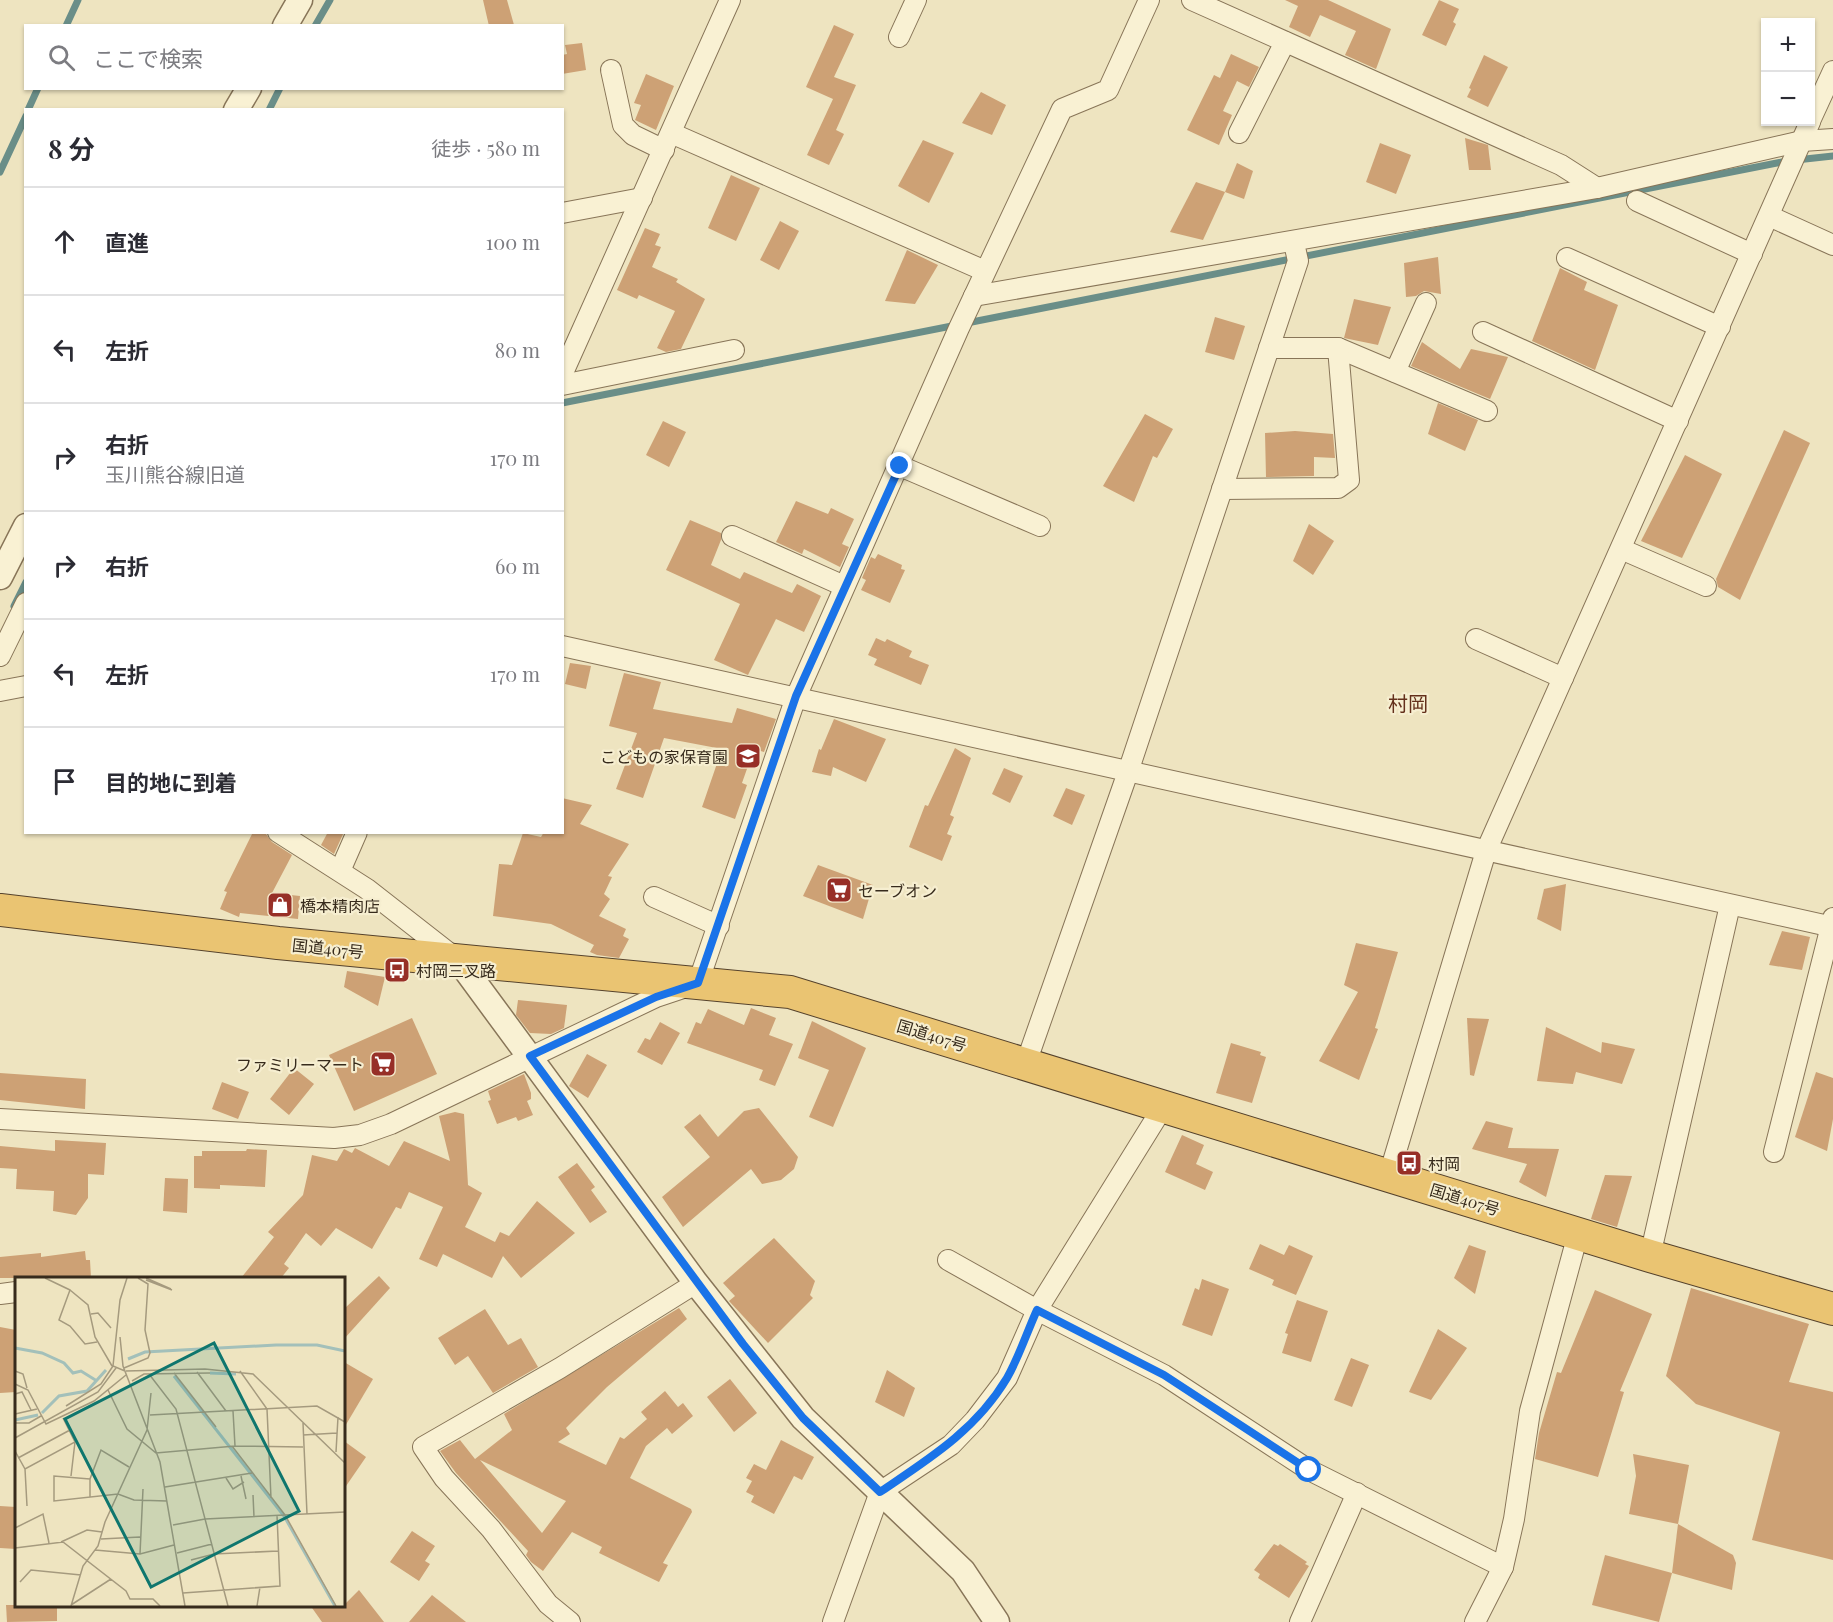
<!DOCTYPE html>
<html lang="ja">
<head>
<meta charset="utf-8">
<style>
	:root { --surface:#fff; --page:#f7f7f7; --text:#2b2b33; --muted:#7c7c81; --line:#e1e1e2 }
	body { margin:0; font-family:"Playfair Display","Noto Sans JP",serif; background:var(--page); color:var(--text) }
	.controls { position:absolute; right:18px; top:18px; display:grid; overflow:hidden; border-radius:0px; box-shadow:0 2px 4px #0004 }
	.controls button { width:54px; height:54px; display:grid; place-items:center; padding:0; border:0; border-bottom:2px solid var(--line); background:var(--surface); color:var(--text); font:30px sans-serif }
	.stop { position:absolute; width:18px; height:18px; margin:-14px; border:4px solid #1a73e8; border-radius:50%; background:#fff }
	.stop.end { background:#1a73e8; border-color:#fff; box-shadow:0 2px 6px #0008 }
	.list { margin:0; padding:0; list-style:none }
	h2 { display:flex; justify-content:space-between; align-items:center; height:78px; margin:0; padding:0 24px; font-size:26px }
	h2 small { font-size:20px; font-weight:400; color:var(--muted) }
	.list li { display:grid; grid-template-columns:39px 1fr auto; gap:18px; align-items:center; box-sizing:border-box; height:108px; padding:0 24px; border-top:2px solid var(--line) }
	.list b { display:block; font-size:22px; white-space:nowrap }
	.list p { margin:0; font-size:20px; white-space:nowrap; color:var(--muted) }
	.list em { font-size:20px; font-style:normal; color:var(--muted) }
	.icon { flex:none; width:33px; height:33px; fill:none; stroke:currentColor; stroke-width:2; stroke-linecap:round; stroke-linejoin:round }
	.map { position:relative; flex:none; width:1833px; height:1622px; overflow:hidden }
	.search { position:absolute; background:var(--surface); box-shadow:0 2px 4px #0004; left:24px; top:24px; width:540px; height:66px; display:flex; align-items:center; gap:15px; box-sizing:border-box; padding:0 21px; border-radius:0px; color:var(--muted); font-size:22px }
	.panel { position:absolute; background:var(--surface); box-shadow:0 2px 4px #0004; left:24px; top:108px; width:540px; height:726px; border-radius:0px }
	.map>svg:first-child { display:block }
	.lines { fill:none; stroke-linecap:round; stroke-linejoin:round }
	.stream { stroke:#6a8e88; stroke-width:7 }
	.building { fill:#cda175; fill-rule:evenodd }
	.minor-casing { stroke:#887558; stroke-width:22 }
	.tertiary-casing { stroke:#887558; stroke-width:27 }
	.trunk-casing { stroke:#55422c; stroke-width:34 }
	.minor { stroke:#f9f1d3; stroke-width:20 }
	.tertiary { stroke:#f9f1d3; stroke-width:24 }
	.trunk { stroke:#eac472; stroke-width:32 }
	.route { stroke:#1a73e8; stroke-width:8 }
	.labels { text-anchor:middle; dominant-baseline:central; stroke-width:4.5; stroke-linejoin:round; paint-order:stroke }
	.poi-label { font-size:16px; fill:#372b1c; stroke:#f6eed0; text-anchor:start }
	.street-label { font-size:16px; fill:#372b1c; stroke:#f6eed0 }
	.quarter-label { font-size:20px; fill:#64301b; stroke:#f6eed0 }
	.inset-river { fill:none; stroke:#a3c0ba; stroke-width:3 }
	.inset-road { fill:none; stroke:#a59a7e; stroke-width:1.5 }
	.view { fill:#0f766e; fill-opacity:0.15; stroke:#0f766e; stroke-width:3 }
	.inset-edge { fill:none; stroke:#372b1c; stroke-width:3 }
</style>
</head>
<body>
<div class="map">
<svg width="1833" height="1622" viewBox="0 0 1833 1622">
	<rect width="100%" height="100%" fill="#eee4c0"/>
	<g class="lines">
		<g class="stream">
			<path d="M66 26 78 0"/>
			<path d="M315 26 330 0"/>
			<path d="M28 110 38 88"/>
			<path d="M269 110 280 88"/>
			<path d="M0 172 26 116"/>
			<path d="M562 403 1787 161 1833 156"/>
			<path d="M14 606 26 582"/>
		</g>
	</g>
	<g class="building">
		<path d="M483 0H507L514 25 489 26Z"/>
		<path d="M1285 0H1328L1391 29 1376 69 1345 55 1356 31 1320 15 1310 37 1289 27 1298 6Z"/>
		<path d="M1439 0 1459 9 1453 22 1456 24 1446 46 1422 35Z"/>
		<path d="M834 25 854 34 834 77 856 85 836 130 844 134 829 165 807 155 833 99 806 87Z"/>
		<path d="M582 43 586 70 562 74V55L567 54 565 45Z"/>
		<path d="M1231 54 1259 67 1249 87 1237 81 1223 111 1232 115 1219 145 1187 130 1214 75 1220 78Z"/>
		<path d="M1484 55 1508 67 1488 107 1467 97 1471 89 1469 88Z"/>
		<path d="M646 74 674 86 656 130 635 120 641 105 634 103Z"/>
		<path d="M981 92 1006 105 992 135 962 123Z"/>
		<path d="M1465 138 1488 145 1491 170H1469Z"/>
		<path d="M923 140 954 153 929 203 898 186Z"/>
		<path d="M1380 143 1411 155 1396 194 1366 182Z"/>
		<path d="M1237 163 1253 171 1244 199 1225 192Z"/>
		<path d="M731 175 760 188 736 241 708 228Z"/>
		<path d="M1196 182 1225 192 1203 240 1170 232Z"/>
		<path d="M780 221 799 231 779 270 760 260Z"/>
		<path d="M645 228 660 234 655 245 661 247 652 267 678 279 676 282 705 299 681 349 666 352 657 348 675 311 639 295 637 299 617 290Z"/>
		<path d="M907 250 938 265 915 304 885 301Z"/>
		<path d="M1438 257 1441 294 1424 291 1416 296 1406 297 1404 263Z"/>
		<path d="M1560 268 1587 282 1584 290 1618 305 1595 370 1532 341Z"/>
		<path d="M1354 299 1391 307 1378 345 1344 338Z"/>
		<path d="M1215 317 1245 326 1234 360 1205 352Z"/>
		<path d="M1422 342 1460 369 1471 349 1508 357 1490 399 1411 366Z"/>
		<path d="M1438 403 1478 420 1465 451 1428 434Z"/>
		<path d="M1145 414 1173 429 1157 458 1153 456 1134 502 1103 486Z"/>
		<path d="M663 421 686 432 669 467 646 455Z"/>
		<path d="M1784 430 1810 443 1740 600 1718 587 1716 579Z"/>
		<path d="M1295 431 1333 434 1335 458 1314 457V476L1266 477 1265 433Z"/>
		<path d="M1685 455 1722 474 1682 558 1641 541Z"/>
		<path d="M796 501 828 514 831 508 854 519 842 544 849 547 840 567 804 549 802 554 776 542Z"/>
		<path d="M690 520 721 533V540L711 565 740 579 744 572 792 593 797 584 821 596 804 632 776 619 748 675 714 660 740 604 666 570Z"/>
		<path d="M1309 524 1334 541 1313 575 1293 561Z"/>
		<path d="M878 554 902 565 901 569 905 570 890 603 861 590 866 580 862 578 871 557 875 559Z"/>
		<path d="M876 638 885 642 887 639 912 651 909 657 929 665 921 685 874 665 877 659 868 655Z"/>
		<path d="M570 663 591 666 586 689 565 684Z"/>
		<path d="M624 673 661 682 653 709 732 723 737 708 776 719 764 752 754 749 742 783 747 785 735 819 702 807 722 749 664 738 643 798 616 789 637 733 609 726Z"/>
		<path d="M834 719 886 739 866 782 833 767 831 776 812 772 819 749 821 750Z"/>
		<path d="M955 748 971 758 950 815 954 817 947 834 952 836 942 861 909 847 925 805 928 806Z"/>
		<path d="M1004 768 1023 776 1010 803 992 794Z"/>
		<path d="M1066 788 1085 795 1072 825 1053 816Z"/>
		<path d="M562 798 592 805 580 824 629 844 608 876 612 877 604 894 610 899 599 916 626 929 623 936 629 939 619 958 597 955 590 952 594 945 551 924 493 916 499 864 512 865 523 833 541 837 544 832H562Z"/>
		<path d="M253 832 266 834 272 842 292 855 272 893 300 896 298 919 240 913 239 917 220 909 227 892 224 891Z"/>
		<path d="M328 832H344L334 854 321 845Z"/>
		<path d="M818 865 873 885 863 919 803 896Z"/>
		<path d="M1566 884 1561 931 1537 919 1544 889Z"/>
		<path d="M1782 931 1810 937 1802 970 1769 965Z"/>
		<path d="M1356 943 1398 952 1375 1028 1378 1029 1359 1080 1319 1061 1358 992 1344 985Z"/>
		<path d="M347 971 385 977 378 1006 344 987Z"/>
		<path d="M518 1000 567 1005 564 1028 551 1034 530 1033 516 1015Z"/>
		<path d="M751 1008 776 1018 769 1035 793 1044 775 1086 759 1080 763 1070 687 1043 696 1022 701 1024 708 1009 744 1025Z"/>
		<path d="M412 1018 437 1074 354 1111 329 1055Z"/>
		<path d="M1467 1018 1489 1019 1474 1076 1470 1075Z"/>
		<path d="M812 1021 866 1048 833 1127 809 1117 829 1070 798 1058Z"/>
		<path d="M660 1022 680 1033 662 1065 637 1052 645 1038 650 1040Z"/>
		<path d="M1546 1027 1601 1053 1602 1042 1635 1049 1622 1084 1576 1072 1573 1084 1537 1081Z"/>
		<path d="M1231 1043 1261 1052 1260 1055 1266 1057 1252 1103 1216 1093Z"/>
		<path d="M587 1054 607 1065 588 1098 569 1086Z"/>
		<path d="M294 1068 314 1084 289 1115 270 1099Z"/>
		<path d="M1816 1072 1833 1078V1119L1827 1151 1795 1137Z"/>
		<path d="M0 1073 86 1079 85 1109 0 1100Z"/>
		<path d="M524 1074 531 1093V1099L527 1101 533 1115 518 1121 516 1117 497 1124 488 1101 491 1100 488 1091Z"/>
		<path d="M222 1082 249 1092 238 1119 212 1109Z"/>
		<path d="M759 1108 798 1157 794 1169 781 1180 762 1184 751 1169 683 1227 662 1197 710 1157 684 1127 700 1114 718 1137 744 1111Z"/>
		<path d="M455 1112 464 1114 468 1185 482 1193 465 1227 495 1242 500 1232 509 1236 537 1201 575 1233 521 1278 503 1256 492 1278 443 1254 437 1267 419 1259 443 1207 409 1192 401 1209 396 1207 372 1249 336 1228 321 1246 306 1233 284 1264 289 1268 281 1278H241L274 1237 268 1232 303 1195 312 1155 337 1161 344 1149 352 1153 355 1148 389 1166 404 1141 450 1161 439 1116Z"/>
		<path d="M1486 1121 1513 1128 1508 1148 1559 1149 1546 1197 1519 1182 1527 1164 1472 1149Z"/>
		<path d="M1182 1135 1204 1145 1196 1164 1213 1172 1205 1190 1165 1172Z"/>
		<path d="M55 1140 106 1143 104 1175 88 1174V1198L76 1215 53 1211 54 1191 16 1189 17 1169 0 1168V1146L55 1151Z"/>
		<path d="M247 1149 267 1150 265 1187 220 1185V1189L194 1188V1156H202V1151H246Z"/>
		<path d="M577 1163 595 1187 591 1190 607 1212 590 1223 558 1177Z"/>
		<path d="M1605 1175 1632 1176 1617 1227 1591 1219Z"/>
		<path d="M165 1178 188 1179 187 1213 163 1211Z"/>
		<path d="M774 1238 815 1281 810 1295 813 1298 768 1343 729 1301 735 1296 723 1283Z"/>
		<path d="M1260 1244 1284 1255 1289 1245 1313 1256 1296 1295 1272 1285 1274 1280 1249 1269Z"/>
		<path d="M1469 1245 1486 1251 1475 1294 1454 1278Z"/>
		<path d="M85 1251 86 1260H90L91 1278H0V1257L41 1253V1257Z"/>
		<path d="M379 1276 390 1288 344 1339V1309Z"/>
		<path d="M1202 1279 1229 1289 1212 1336 1182 1325 1195 1288 1199 1290Z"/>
		<path d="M1691 1288 1809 1324 1789 1382 1833 1392V1560L1752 1540 1780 1432 1696 1404 1666 1376Z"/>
		<path d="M1595 1290 1652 1314 1620 1391 1624 1392 1598 1477 1535 1459 1539 1433 1557 1372 1561 1373Z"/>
		<path d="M1297 1300 1328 1311 1311 1362 1282 1353 1288 1334 1285 1333Z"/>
		<path d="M679 1308 687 1319 607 1387 566 1428 570 1434 558 1442 606 1465 620 1437 624 1439 647 1419 641 1412 665 1391 678 1407 683 1403 693 1416 672 1434 667 1428 646 1446 630 1478 691 1509 692 1512 663 1563 668 1565 659 1582 599 1553 602 1547 572 1532 543 1571 531 1562 526 1555 528 1551 456 1473 440 1451 460 1440 475 1459 512 1430 504 1414ZM480 1460 566 1501 542 1533Z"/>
		<path d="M485 1309 508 1345 521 1338 538 1367 493 1393 468 1356 455 1365 438 1338Z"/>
		<path d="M0 1327 16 1330V1392L0 1393Z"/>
		<path d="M1438 1329 1467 1348 1431 1400 1409 1392Z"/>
		<path d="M1351 1358 1369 1365 1352 1407 1334 1400Z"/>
		<path d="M344 1362 373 1379 344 1428Z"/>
		<path d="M887 1370 915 1388 904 1417 875 1402Z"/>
		<path d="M730 1379 757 1413 734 1432 707 1397Z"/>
		<path d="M781 1440 814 1457 802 1480 794 1476 774 1514 751 1502 754 1496 746 1492 752 1481 746 1478 754 1464 766 1470Z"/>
		<path d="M344 1441 366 1457 344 1489Z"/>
		<path d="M1633 1454 1689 1465 1678 1524 1629 1514 1636 1476Z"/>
		<path d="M0 1506 16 1507V1549L0 1548Z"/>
		<path d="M1678 1524 1733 1555 1736 1563 1732 1590 1672 1573Z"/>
		<path d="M412 1531 435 1546 425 1561 430 1564 419 1581 390 1562Z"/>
		<path d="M1274 1544 1278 1546 1280 1544 1307 1562 1305 1564 1309 1566 1289 1598 1258 1578 1260 1574 1254 1570Z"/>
		<path d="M1605 1555 1672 1573 1659 1622 1592 1605Z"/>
		<path d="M359 1590 384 1622H322L310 1605H344Z"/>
		<path d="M432 1595 466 1622H409Z"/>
		<path d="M6 1605H57V1621L7 1622Z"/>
	</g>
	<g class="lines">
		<g class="minor-casing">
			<g id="minor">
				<path d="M1192 0 1561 165 1597 188"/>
				<path d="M899 37 916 0"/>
				<path d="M611 70 623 125 633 135 664 150"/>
				<path d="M1810 121 1833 71"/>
				<path d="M671 133 985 271"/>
				<path d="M1239 133 1285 42"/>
				<path d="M1637 201 1752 254"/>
				<path d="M562 213 642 198"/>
				<path d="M1769 216 1833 245"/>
				<path d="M1567 258 1720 327"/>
				<path d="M974 296 1597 188 1802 141 1833 139"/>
				<path d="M1483 332 1678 421"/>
				<path d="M1269 348H1338L1487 411"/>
				<path d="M1395 372 1426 303"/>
				<path d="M562 375 730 0"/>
				<path d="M562 385 734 350"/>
				<path d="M900 466 1040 526"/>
				<path d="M1222 489 1338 488 1349 480 1338 348"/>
				<path d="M732 536 844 586"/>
				<path d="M1621 549 1706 586"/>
				<path d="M1476 639 1563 678"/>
				<path d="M562 646 1833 927"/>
				<path d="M0 656 26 603"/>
				<path d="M0 691 26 686"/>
				<path d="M278 832 367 889 454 957"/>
				<path d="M340 871 357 832"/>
				<path d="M654 897 719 926"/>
				<path d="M1026 1063 1128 772 1298 261 1294 243"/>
				<path d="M0 1119 334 1138 360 1135 391 1124 656 997 698 983 796 697 959 328 1062 109 1108 90 1149 0"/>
				<path d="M1774 1152 1833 918"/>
				<path d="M1389 1175 1486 851 1810 122"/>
				<path d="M1650 1256 1730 905"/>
				<path d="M948 1260 1037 1310 1164 1375 1309 1470 1503 1567"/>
				<path d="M0 1294 16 1292"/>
				<path d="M570 1622 548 1604 491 1529 444 1478 423 1447 560 1368 696 1283"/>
				<path d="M833 1622 880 1492 951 1445 975 1420 1007 1378 1037 1310 1163 1107"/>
				<path d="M1300 1622 1357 1493"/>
				<path d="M1475 1622 1503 1567 1514 1519 1530 1411 1578 1234"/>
			</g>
		</g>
		<g class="tertiary-casing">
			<g id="tertiary">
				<path d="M285 26 300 0"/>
				<path d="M236 110 249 88"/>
				<path d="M0 577 26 526"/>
				<path d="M459 961 696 1283 803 1418 963 1571 997 1622"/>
			</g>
		</g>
		<g class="trunk-casing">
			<path id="trunk" d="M0 910 278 943 790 992 1650 1256 1833 1309"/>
		</g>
		<use href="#minor" class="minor"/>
		<use href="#tertiary" class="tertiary"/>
		<use href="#trunk" class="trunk"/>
	</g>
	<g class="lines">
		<path class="route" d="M900 466 796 696 698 983 656 997 530 1056 743 1344 803 1418 880 1492C929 1459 976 1430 1007 1378 1019 1357 1027 1332 1037 1310L1164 1375 1309 1470"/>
	</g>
	<defs>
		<g id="school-square" transform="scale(1.35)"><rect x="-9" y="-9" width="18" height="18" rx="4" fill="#972f27" stroke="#f6eed0"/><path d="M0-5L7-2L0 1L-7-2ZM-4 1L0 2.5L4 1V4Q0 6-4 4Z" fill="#fff"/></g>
		<g id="supermarket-square" transform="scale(1.35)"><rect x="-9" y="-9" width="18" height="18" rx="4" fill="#972f27" stroke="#f6eed0"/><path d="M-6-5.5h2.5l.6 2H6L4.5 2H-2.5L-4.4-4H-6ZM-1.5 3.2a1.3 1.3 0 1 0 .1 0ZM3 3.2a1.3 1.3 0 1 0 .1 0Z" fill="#fff"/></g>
		<g id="shop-square" transform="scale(1.35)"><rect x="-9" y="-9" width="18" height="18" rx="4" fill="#972f27" stroke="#f6eed0"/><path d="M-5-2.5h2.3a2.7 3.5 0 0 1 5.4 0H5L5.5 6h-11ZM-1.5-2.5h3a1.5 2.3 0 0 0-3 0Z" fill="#fff"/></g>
		<g id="bus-square" transform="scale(1.35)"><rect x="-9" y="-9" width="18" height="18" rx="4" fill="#972f27" stroke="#f6eed0"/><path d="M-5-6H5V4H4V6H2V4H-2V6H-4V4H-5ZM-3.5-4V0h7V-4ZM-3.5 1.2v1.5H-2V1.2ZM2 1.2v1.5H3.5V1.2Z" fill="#fff"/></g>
	</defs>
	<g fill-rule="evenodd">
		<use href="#school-square" x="748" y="756"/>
		<use href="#supermarket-square" x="839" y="890"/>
		<use href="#shop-square" x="280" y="905"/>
		<use href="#bus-square" x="397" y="970"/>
		<use href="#supermarket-square" x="383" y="1064"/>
		<use href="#bus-square" x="1409" y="1163"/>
	</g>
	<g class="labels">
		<g class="poi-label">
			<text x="728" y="756" text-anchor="end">こどもの家保育園</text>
			<text x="858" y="890">セーブオン</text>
			<text x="300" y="905">橋本精肉店</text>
			<text x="416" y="970">村岡三叉路</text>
			<text x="364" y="1064" text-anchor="end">ファミリーマート</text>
			<text x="1428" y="1163">村岡</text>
		</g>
		<g class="street-label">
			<text transform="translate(328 948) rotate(6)">国道407号</text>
			<text transform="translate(932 1035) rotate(17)">国道407号</text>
			<text transform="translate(1465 1199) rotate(17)">国道407号</text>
		</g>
		<g class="quarter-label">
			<text x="1408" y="702">村岡</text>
		</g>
	</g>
	<g transform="translate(15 1277)">
		<rect width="330" height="330" fill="#eee4c0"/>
		<path class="inset-river" d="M0 71 27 76 49 86 58 96 66 94 82 104M113 82 130 75 261 68H302L330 74M195 96 221 97M159 99 269 239 320 329M27 136 44 119 72 114 91 93M0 143 23 138"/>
		<path class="inset-road" d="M30 1 55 13 44 43 55 49 70 67 82 65M131 1 156 12M131 3 157 13M55 13 73 28 80 60 97 89M76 37 83 36 96 51M105 60 108 89 145 185 170 329M109 91 133 81 135 76 130 53 133 7 123 1M0 94 8 97 12 111M110 94 98 89 105 23 112 1M111 94 190 92 238 97 330 186M225 94 252 132 256 221M182 95 211 134M159 96 201 150M134 97 161 132 213 329M117 104 129 97 195 96M0 107 13 113 31 147 79 124 111 98M93 113 112 152 141 176 220 169 288 170M0 117 7 115 16 133M51 129 86 107 98 89M218 134 220 169M0 137 22 132M135 138 302 129 330 145M0 146H14L26 139M288 146 292 237M288 158 322 156M0 161 83 115 101 91M217 169 270 238 321 329M0 174 10 192 60 165 48 141M321 175 323 140M3 181 55 153M10 192 12 229M56 199 60 165M226 199 231 222M211 201 218 212 229 205M75 202 39 199V224L103 217 119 223 152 224M150 210 237 196M238 218 239 240M75 220V202L86 173 114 190M158 248 190 242 330 235M0 251 28 237 34 266M86 262 125 260M46 265 72 253 87 255M0 271 48 265 111 314 115 322H138L145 329M80 273 125 277 159 268M162 276 197 267M125 277 128 212M176 283 199 277 263 274M5 305 16 293 66 298M168 316 265 309 262 238M56 328 96 302M56 329 68 289 83 269 90 245 132 153 136 116M242 329 245 310"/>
		<path class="view" d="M199 66 284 234 136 310 50 142Z"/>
		<rect width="330" height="330" class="inset-edge"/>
	</g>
</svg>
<div class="controls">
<button>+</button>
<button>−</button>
</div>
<div class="stop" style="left:1309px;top:1470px"></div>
<div class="stop end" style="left:900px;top:466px"></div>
<div class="search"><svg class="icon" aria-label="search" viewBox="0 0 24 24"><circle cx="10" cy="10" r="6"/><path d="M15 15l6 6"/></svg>ここで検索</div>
<section class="panel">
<h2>8 分<small>徒歩 · 580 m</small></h2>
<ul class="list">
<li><svg class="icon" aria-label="ahead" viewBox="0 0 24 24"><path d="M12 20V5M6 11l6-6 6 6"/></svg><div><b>直進</b></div><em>100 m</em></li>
<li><svg class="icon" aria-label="left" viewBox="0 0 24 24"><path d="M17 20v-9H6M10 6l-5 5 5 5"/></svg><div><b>左折</b></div><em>80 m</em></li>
<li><svg class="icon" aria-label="right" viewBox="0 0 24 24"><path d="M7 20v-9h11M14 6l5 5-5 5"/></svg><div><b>右折</b><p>玉川熊谷線旧道</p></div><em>170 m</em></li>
<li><svg class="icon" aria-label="right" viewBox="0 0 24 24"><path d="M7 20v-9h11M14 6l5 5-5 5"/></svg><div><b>右折</b></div><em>60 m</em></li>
<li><svg class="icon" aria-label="left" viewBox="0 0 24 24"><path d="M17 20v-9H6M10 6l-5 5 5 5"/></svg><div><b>左折</b></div><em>170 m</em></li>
<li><svg class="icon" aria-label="arrive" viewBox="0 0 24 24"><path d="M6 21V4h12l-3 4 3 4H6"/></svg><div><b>目的地に到着</b></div></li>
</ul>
</section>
</div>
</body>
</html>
